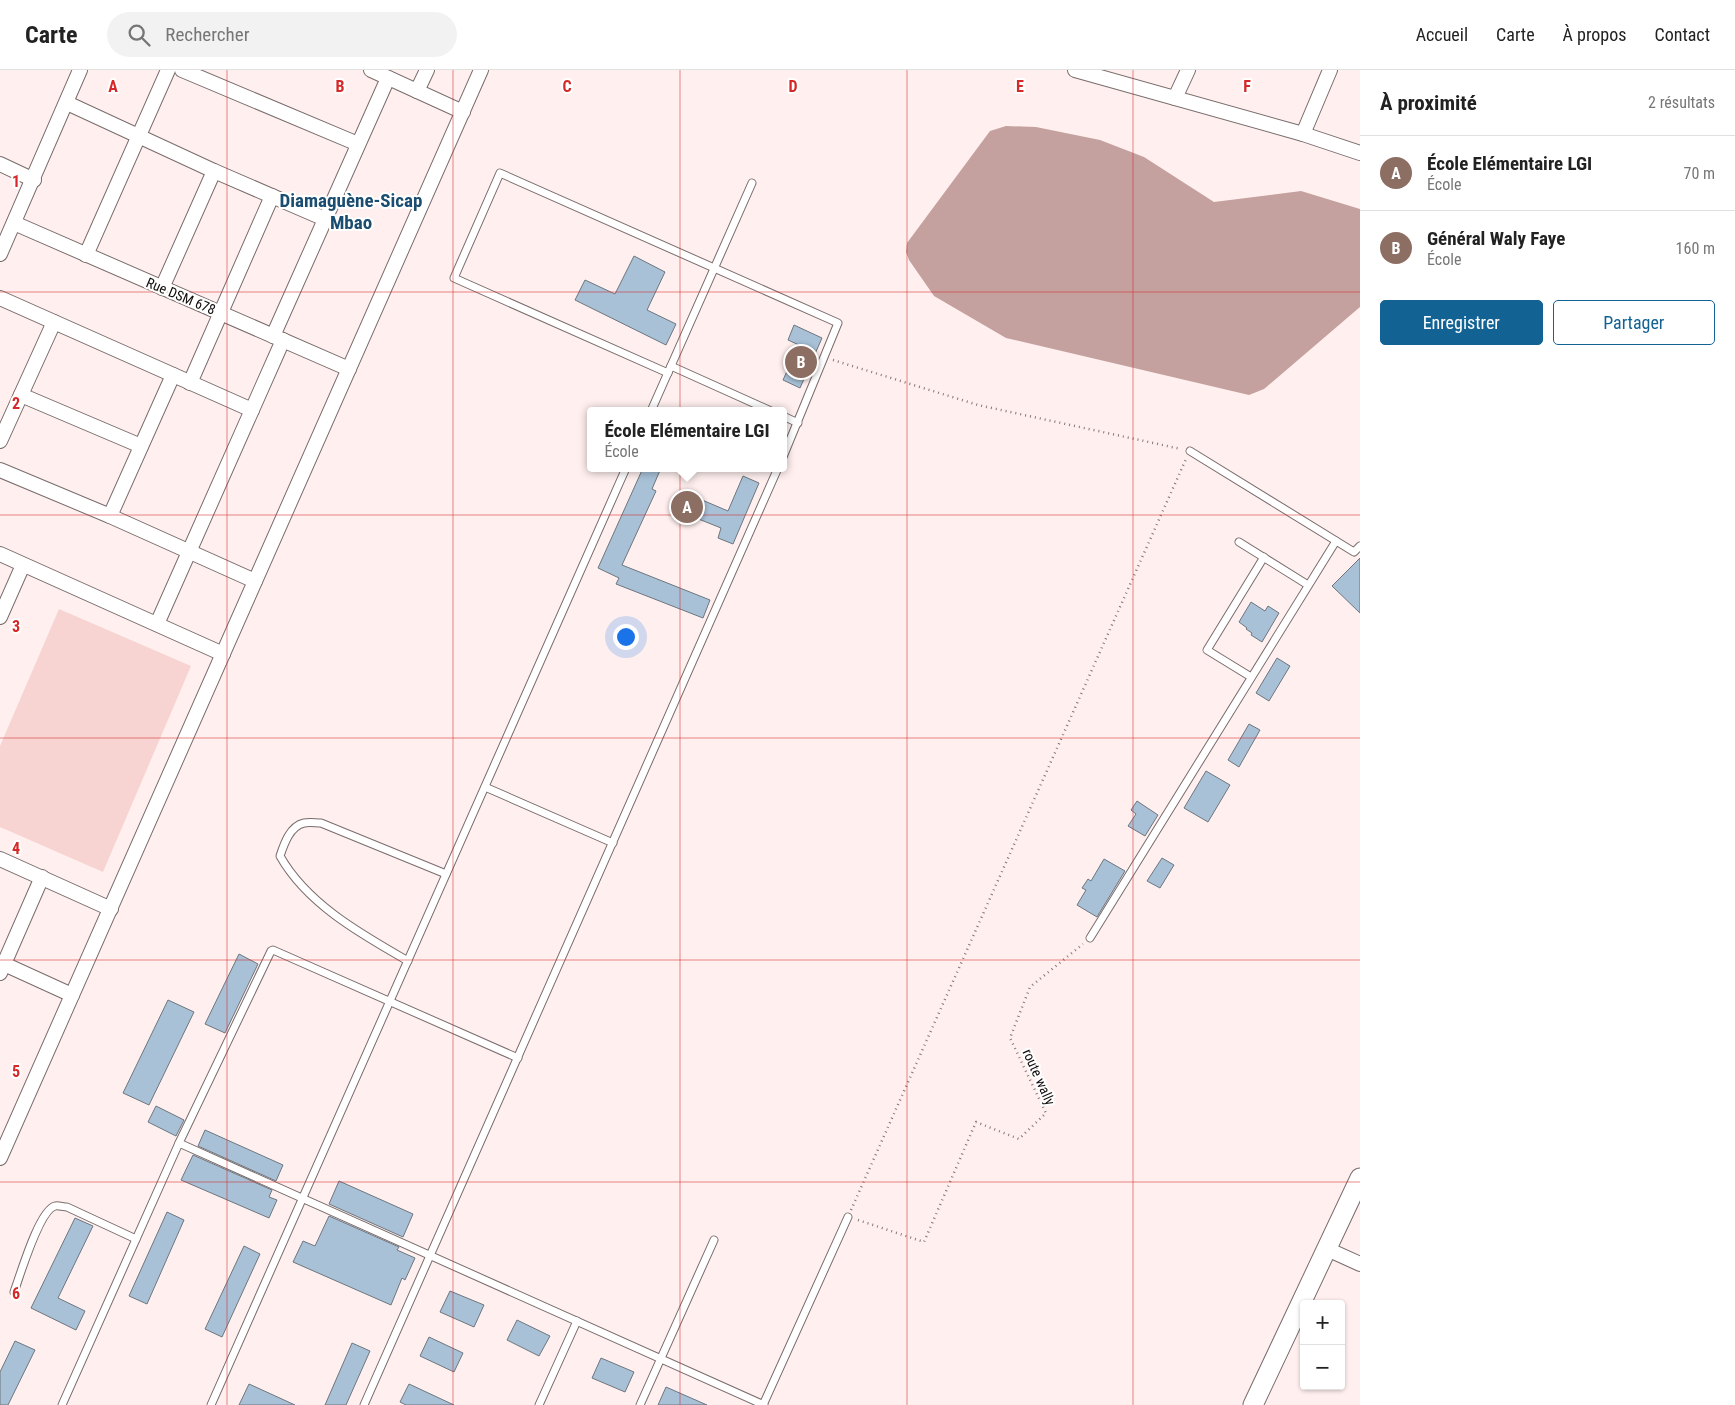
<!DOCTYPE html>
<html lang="fr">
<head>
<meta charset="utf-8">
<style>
	:root { --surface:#fff; --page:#f2f2f2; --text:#222; --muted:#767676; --line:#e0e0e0; --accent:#126294 }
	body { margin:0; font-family:"Roboto Condensed",sans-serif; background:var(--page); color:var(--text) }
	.controls { position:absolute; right:15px; bottom:15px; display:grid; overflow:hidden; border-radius:5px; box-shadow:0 1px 4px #0004 }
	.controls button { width:45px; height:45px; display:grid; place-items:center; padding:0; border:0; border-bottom:1px solid var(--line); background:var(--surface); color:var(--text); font:25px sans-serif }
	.you { position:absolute; left:625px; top:566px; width:18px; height:18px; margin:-12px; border:4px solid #fff; border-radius:50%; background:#1a73e8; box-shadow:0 0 0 8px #1a73e833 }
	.badge { display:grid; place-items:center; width:32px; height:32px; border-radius:50%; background:var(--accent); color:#fff; font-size:16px; font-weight:700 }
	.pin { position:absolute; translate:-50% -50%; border:2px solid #fff; box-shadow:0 1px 5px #0006 }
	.popup { position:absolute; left:587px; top:337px; width:200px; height:65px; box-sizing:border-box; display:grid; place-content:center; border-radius:5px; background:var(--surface); filter:drop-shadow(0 1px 4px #0005); font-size:16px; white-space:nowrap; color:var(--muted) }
	.popup b { font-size:19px; color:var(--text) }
	.popup::after { content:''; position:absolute; left:50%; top:100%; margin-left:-10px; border:10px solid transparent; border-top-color:var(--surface) }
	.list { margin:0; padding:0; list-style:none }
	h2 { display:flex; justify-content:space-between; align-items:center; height:65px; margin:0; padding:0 20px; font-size:21px }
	h2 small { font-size:16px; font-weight:400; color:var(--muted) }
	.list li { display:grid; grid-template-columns:32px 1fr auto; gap:15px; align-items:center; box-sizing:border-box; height:75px; padding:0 20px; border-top:1px solid var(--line) }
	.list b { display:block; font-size:19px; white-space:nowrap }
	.list p { margin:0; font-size:16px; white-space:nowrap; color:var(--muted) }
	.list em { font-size:16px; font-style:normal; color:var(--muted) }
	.actions { display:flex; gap:10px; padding:15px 20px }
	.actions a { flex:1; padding:11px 0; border:1px solid var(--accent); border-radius:5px; text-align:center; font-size:18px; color:var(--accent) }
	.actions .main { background:var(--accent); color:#fff }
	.icon { flex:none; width:28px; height:28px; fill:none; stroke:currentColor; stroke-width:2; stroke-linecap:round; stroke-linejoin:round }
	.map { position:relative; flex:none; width:1360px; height:1335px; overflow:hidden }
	header { display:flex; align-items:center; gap:30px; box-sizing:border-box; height:70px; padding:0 25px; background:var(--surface); border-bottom:1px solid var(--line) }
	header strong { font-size:24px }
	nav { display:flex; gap:28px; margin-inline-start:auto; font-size:18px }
	.search { width:350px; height:45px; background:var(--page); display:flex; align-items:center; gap:12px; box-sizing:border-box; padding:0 18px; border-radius:28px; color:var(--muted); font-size:19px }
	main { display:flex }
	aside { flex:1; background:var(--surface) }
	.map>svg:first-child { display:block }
	.green { fill:#f7d4d2 }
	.water { fill:#c4a19f }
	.building { fill:#a8c1d7; stroke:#6d767e }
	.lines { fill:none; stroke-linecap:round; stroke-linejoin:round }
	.lane-casing { stroke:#796c6c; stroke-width:9 }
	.street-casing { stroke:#796c6c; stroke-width:16 }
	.secondary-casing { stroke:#796c6c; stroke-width:21 }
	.path { stroke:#827978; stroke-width:2.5; stroke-dasharray:1 4; stroke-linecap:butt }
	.lane { stroke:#fff; stroke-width:7 }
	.street { stroke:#fff; stroke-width:14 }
	.secondary { stroke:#fff; stroke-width:19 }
	.grid { fill:none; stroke:#d62828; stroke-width:1; stroke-opacity:0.55 }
	.labels { text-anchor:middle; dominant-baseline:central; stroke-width:4; stroke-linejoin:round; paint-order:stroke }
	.street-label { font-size:14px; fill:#0f0a0a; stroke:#fff }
	.district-label { font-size:19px; font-weight:bold; fill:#1a4d70; stroke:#fff }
	.grid-label { font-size:16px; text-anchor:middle; font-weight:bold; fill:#d62828; stroke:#fff; stroke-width:4; stroke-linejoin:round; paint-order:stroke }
</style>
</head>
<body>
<header>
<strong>Carte</strong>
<div class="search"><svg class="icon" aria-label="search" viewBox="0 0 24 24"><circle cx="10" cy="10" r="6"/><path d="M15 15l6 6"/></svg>Rechercher</div>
<nav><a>Accueil</a><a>Carte</a><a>À propos</a><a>Contact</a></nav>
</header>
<main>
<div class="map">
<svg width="1360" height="1335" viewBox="0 0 1360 1335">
	<rect width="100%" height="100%" fill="#fff0ef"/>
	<path class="green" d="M59 539 191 596 103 802 0 757V676Z"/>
	<path class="water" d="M1006 56 1036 57 1100 70 1144 87 1214 132 1301 121 1360 139V237L1264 319 1249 325 1006 268 934 226 909 190 906 182 907 173 990 61Z"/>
	<g class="building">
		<path d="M634 186 665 202 647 240 676 254 666 275 575 230 585 210 615 224Z"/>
		<path d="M794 255 822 268 800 318 783 310 799 275 788 270Z"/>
		<path d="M643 398H661L652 419 656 421 622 495 710 530 703 548 616 514 619 508 598 498Z"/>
		<path d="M743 406 759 413 733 474 718 468 721 458 681 442 688 424 728 441Z"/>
		<path d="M1360 488V543L1332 516Z"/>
		<path d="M1251 532 1265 541 1268 536 1279 543 1262 572 1251 565 1252 563 1246 559 1247 558 1239 552Z"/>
		<path d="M1277 588 1290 596 1269 631 1256 623Z"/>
		<path d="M1249 654 1260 660 1239 697 1228 690Z"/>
		<path d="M1206 701 1230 715 1208 752 1184 738Z"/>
		<path d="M1137 731 1158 745 1145 766 1128 756 1136 744 1131 740Z"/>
		<path d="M1162 788 1174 795 1160 818 1147 811Z"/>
		<path d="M1104 789 1125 801 1097 847 1077 835 1086 820 1082 818 1088 809 1091 811Z"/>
		<path d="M239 884 258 894 225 963 205 954Z"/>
		<path d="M168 930 194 942 149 1035 123 1023Z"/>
		<path d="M156 1036 184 1050 176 1066 148 1052Z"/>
		<path d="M205 1060 283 1095 276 1111 198 1076Z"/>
		<path d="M193 1085 272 1120 269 1127 277 1130 269 1148 181 1110Z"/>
		<path d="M339 1111 413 1144 403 1167 329 1134Z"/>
		<path d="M167 1142 184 1150 147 1234 129 1226Z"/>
		<path d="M329 1146 399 1177 397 1180 415 1188 405 1210 402 1208 391 1235 293 1192 303 1171 315 1176Z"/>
		<path d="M75 1148 93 1156 58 1228 85 1241 76 1260 31 1238Z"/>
		<path d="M244 1176 260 1184 222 1267 205 1259Z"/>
		<path d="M450 1221 484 1235 474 1257 440 1242Z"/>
		<path d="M517 1250 550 1266 539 1286 507 1270Z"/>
		<path d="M429 1267 463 1283 454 1302 420 1286Z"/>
		<path d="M15 1271 35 1280 8 1335H0V1302Z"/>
		<path d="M352 1273 370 1281 346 1335H325Z"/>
		<path d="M601 1288 634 1302 625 1322 592 1308Z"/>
		<path d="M249 1314 295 1335H239Z"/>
		<path d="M409 1314 454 1335H406L400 1332Z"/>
		<path d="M666 1317 707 1335H658Z"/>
	</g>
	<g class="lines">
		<g class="lane-casing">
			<g id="lane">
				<path d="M671 296 771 341"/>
				<path d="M668 303 454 208 500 103 838 253 783 387"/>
				<path d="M651 341 752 113"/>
				<path d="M783 346 798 353"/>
				<path d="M1190 381 1354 482 1360 476"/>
				<path d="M1239 472 1308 515"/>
				<path d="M1251 607 1207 580 1264 487"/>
				<path d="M485 717 613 773"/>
				<path d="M1090 868 1336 471"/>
				<path d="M408 891C361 864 307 834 280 786 284 774 290 756 304 753 309 752 316 753 321 753L446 804"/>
				<path d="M179 1073 764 1335"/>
				<path d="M14 1222C20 1206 39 1140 55 1136 58 1135 63 1137 67 1137L136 1169"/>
				<path d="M62 1335 179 1073 271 881 273 880 518 988"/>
				<path d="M211 1335 626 398"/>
				<path d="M364 1335 778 398"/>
				<path d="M539 1335 577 1251"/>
				<path d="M640 1335 714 1170"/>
				<path d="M763 1335 848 1147"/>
			</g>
		</g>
		<g class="street-casing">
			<g id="street">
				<path d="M182 0 358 74"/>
				<path d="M371 0 463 42"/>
				<path d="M1075 0 1303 64 1360 83"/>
				<path d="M417 21 427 0"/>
				<path d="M1175 28 1188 0"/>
				<path d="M67 33 214 101 325 149"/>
				<path d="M1303 64 1330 0"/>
				<path d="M0 94 34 110"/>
				<path d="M14 153 349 299"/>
				<path d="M0 184 80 0"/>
				<path d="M86 185 168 0"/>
				<path d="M162 218 214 101"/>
				<path d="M0 228 252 340"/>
				<path d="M273 266 388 8"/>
				<path d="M190 313 272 126"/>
				<path d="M21 325 141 376"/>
				<path d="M0 371 54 252"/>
				<path d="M0 400 110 446 255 511"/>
				<path d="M110 446 173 305"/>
				<path d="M0 484 223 584"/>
				<path d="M0 547 23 495"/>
				<path d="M157 554 283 270"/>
				<path d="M0 789 111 839"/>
				<path d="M4 894 72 925"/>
				<path d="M0 903 42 807"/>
				<path d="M0 1088 481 0"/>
				<path d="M1327 1179 1360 1194"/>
			</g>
		</g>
		<g class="secondary-casing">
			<path id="secondary" d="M1253 1335 1360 1108"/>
		</g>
		<g class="path">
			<path d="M833 290 978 335 1181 379"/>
			<path d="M851 1140 1186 389"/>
			<path d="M858 1150 924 1172 976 1052 1019 1069 1046 1043 1010 968 1030 917 1083 874"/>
		</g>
		<use href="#lane" class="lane"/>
		<use href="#street" class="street"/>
		<use href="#secondary" class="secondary"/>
	</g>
	<path class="grid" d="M227 0V1335M453 0V1335M680 0V1335M907 0V1335M1133 0V1335M0 222H1360M0 445H1360M0 668H1360M0 890H1360M0 1112H1360"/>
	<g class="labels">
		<g class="street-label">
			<text transform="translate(181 226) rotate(23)">Rue DSM 678</text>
			<text transform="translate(1039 1007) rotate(66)">route wally</text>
		</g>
		<g class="district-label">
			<text x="351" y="130">Diamaguène-Sicap<tspan x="351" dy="22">Mbao</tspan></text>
		</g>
	</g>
	<g class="grid-label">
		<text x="113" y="22">A</text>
		<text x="340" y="22">B</text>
		<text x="567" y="22">C</text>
		<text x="793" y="22">D</text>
		<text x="1020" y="22">E</text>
		<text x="1247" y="22">F</text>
		<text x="16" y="117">1</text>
		<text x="16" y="339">2</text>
		<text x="16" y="562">3</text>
		<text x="16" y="784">4</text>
		<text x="16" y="1007">5</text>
		<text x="16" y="1229">6</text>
	</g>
</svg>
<div class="controls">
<button>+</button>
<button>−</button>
</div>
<div class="you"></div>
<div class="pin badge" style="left:687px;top:437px;background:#8d6e63">A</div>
<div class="popup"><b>École Elémentaire LGI</b>École</div>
<div class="pin badge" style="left:801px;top:292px;background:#8d6e63">B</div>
</div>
<aside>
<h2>À proximité<small>2 résultats</small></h2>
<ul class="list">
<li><span class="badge" style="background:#8d6e63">A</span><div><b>École Elémentaire LGI</b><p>École</p></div><em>70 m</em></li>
<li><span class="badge" style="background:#8d6e63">B</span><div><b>Général Waly Faye</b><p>École</p></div><em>160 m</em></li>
</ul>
<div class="actions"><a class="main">Enregistrer</a><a>Partager</a></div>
</aside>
</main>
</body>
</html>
